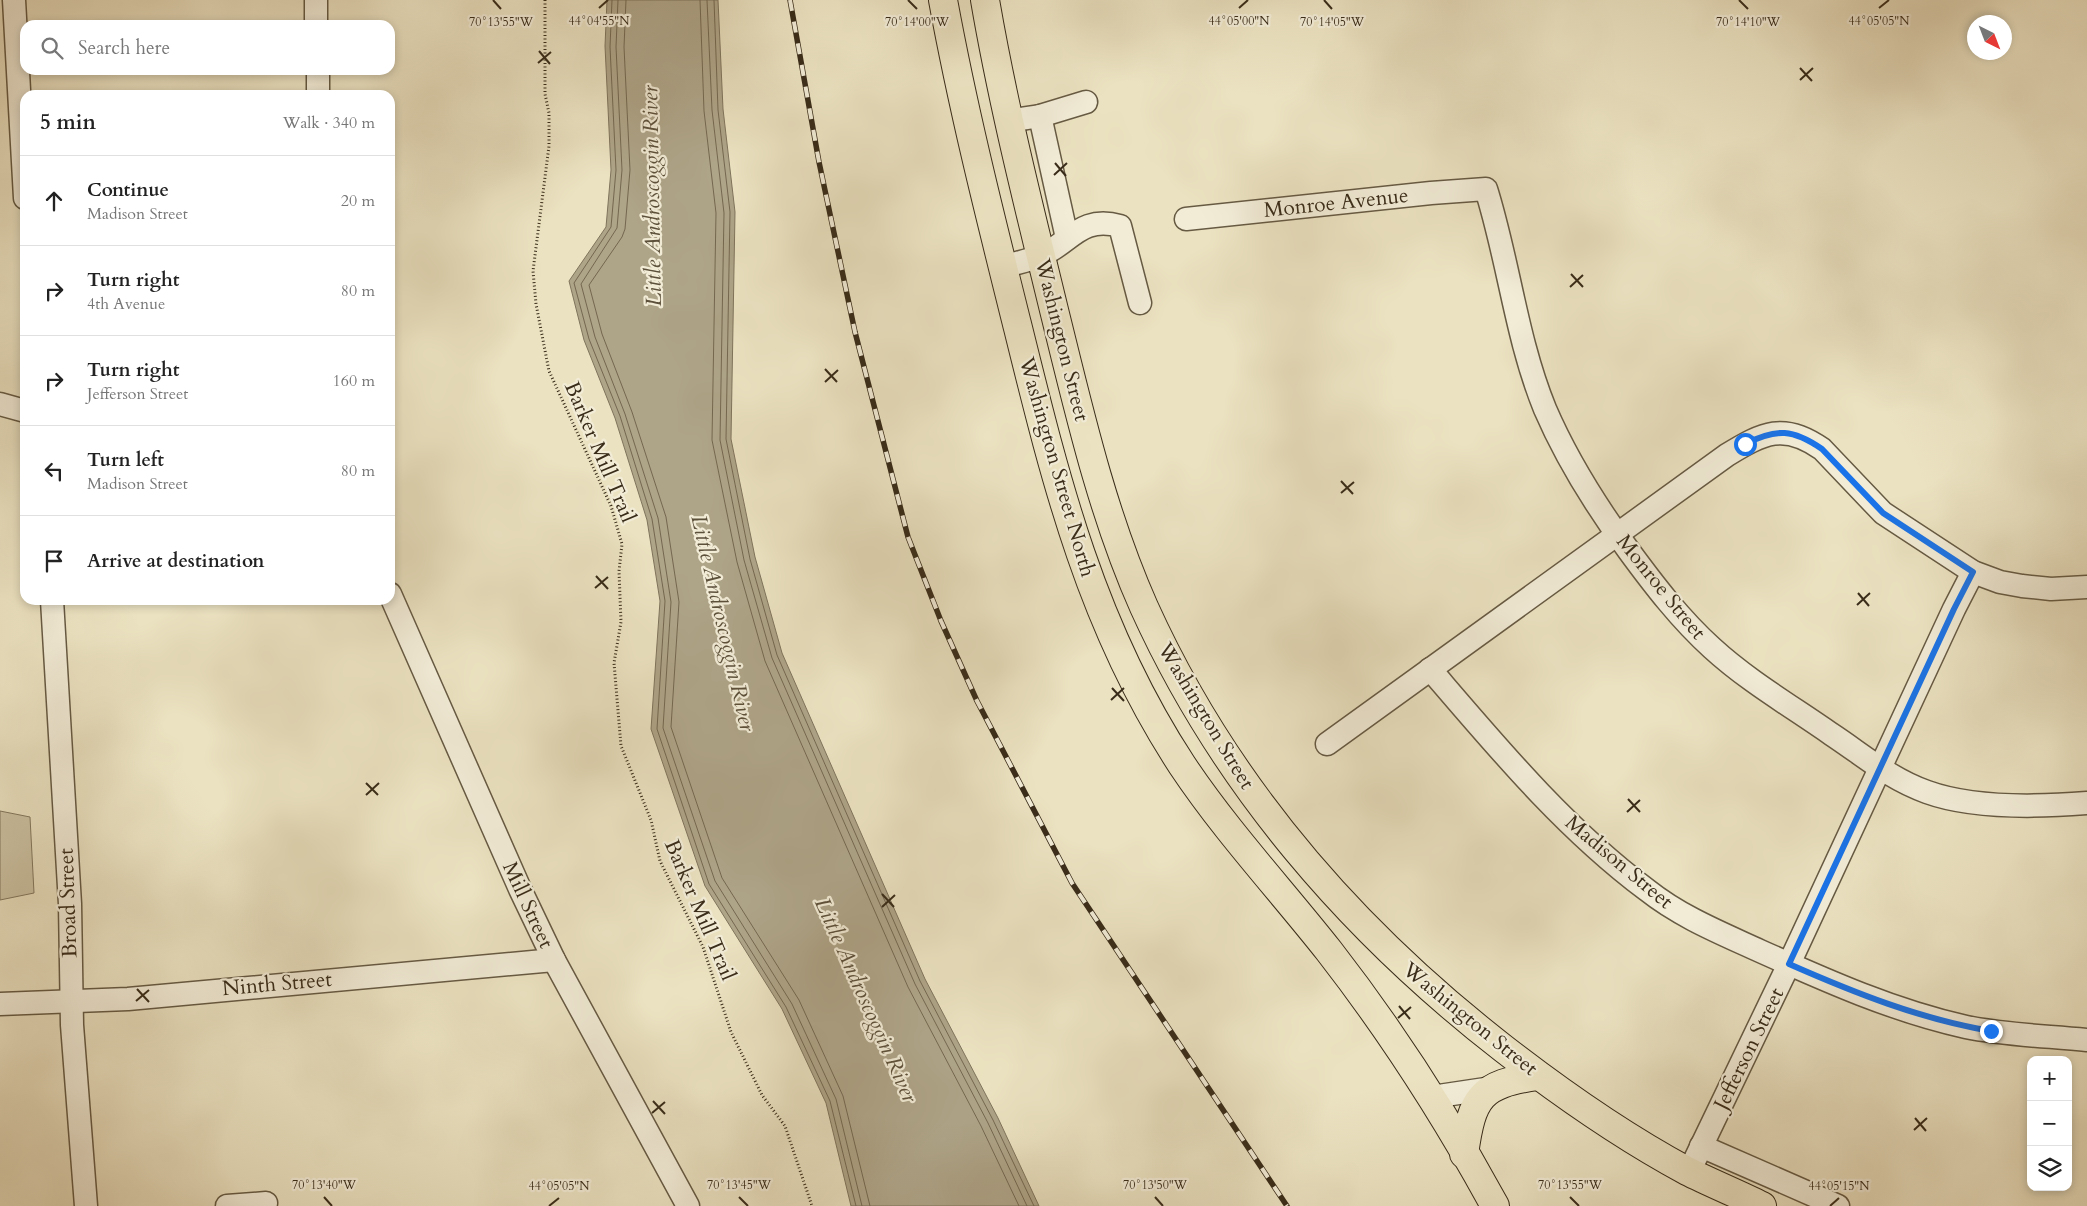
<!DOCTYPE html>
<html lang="en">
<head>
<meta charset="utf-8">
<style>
	:root { --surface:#fff; --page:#f2f2f2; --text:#222; --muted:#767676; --line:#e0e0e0 }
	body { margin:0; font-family:Cardo,serif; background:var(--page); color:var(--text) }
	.controls { position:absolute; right:15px; bottom:15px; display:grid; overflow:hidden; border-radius:10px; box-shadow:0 2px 8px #0003 }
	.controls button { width:45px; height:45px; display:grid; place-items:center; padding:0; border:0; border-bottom:1px solid var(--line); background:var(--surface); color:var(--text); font:25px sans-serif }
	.compass { position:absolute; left:1967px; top:15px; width:45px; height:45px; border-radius:50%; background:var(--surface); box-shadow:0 2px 8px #0003; rotate:138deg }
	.stop { position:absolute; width:15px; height:15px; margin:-11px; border:4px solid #1a73e8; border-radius:50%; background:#fff }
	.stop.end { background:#1a73e8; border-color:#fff; box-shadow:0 1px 5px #0008 }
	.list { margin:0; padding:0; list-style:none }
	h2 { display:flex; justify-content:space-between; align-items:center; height:65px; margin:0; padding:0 20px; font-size:21px }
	h2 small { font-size:16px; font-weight:400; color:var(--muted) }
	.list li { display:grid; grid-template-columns:32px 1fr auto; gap:15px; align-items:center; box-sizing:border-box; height:90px; padding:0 20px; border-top:1px solid var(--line) }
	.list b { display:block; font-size:19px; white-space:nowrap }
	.list p { margin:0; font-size:16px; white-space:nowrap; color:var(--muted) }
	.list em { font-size:16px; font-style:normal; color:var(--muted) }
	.icon { flex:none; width:28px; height:28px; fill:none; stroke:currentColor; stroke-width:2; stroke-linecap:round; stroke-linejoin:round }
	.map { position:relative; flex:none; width:2087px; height:1206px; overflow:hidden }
	.search { position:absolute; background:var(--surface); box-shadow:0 2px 8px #0003; left:20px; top:20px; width:375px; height:55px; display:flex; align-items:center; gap:12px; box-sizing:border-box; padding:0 18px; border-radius:15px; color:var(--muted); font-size:19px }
	.panel { position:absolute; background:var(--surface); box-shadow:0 2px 8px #0003; left:20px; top:90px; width:375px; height:515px; border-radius:15px }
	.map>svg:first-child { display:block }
	.green { fill:#cdc3a4; stroke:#83785e }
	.water { fill:#aea488; stroke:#7f745c }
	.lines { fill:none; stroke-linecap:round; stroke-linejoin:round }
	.shore { stroke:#746850; stroke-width:1 }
	.minor-casing { stroke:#665a43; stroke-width:25 }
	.highway-casing { stroke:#392c19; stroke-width:30 }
	.path { stroke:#392c19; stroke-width:3; stroke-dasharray:1 2.5; stroke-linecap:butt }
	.minor { stroke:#f2ecd7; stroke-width:22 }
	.highway { stroke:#ebe2c1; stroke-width:28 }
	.rail-casing { stroke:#392c19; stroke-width:5.5 }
	.rail { stroke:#f2ecd7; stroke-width:4; stroke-dasharray:11; stroke-linecap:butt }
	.route { stroke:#1a73e8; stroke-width:6 }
	.ticks { fill:none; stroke:#392c19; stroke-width:2 }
	.labels { text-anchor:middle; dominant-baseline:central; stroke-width:4.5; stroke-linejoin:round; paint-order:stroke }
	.street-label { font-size:21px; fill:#392c19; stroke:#f2ecd7 }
	.water-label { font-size:22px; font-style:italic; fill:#5c503a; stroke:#f2ecd7 }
	.ticks-label { font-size:12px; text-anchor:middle; fill:#392c19; stroke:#f2ecd7; stroke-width:4.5; stroke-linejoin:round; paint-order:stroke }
</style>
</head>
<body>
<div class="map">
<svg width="2087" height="1206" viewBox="0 0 2087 1206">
	<rect width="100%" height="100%" fill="#ebe2c1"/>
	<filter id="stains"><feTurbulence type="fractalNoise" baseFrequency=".004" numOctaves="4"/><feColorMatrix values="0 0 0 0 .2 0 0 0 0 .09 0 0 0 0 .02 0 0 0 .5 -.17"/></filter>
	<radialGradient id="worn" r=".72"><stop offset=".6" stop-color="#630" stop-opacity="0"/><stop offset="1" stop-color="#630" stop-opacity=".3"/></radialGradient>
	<path class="green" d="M0 811 30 817 34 893 0 900Z"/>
	<path class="water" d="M607 0H718L723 109 735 212 731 439 755 557 782 653 925 979 998 1118 1039 1206H851L826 1103 782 1009 705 886 651 729 660 601 647 520 615 418 584 340 569 281 606 227 611 170 605 46Z"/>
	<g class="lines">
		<g class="shore">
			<path d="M612 0 610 47 616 170 611 227 574 283 589 339 620 416 652 519 665 601 657 729 709 884 786 1007 830 1101 856 1206"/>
			<path d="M618 0 616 47 622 170 617 228 581 284 595 337 625 414 658 518 671 602 663 728 715 881 792 1004 836 1099 862 1206"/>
			<path d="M626 0 624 47 630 170 625 229 622 237 589 285 602 334 632 412 666 517 679 602 671 727 722 878 799 1000 843 1096 870 1206"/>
			<path d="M700 0 704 111 716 213 712 440 737 562 765 661 908 987 981 1126 1019 1206"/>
			<path d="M707 0 712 110 724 213 720 440 744 560 772 658 915 984 988 1123 1027 1206"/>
			<path d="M714 0 718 110 730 212 726 439 750 559 777 655 920 981 993 1120 1034 1206"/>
		</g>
		<g class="minor-casing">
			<g id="minor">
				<path d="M14 0 25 198"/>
				<path d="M316 0V25"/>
				<path d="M318 70V95"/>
				<path d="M1040 116 1086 102"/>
				<path d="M1008 121 1040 116 1067 238"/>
				<path d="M1186 219 1431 193 1486 189C1509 262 1516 338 1545 409 1567 460 1596 506 1629 551 1654 585 1680 619 1712 648 1748 681 1791 706 1831 734 1863 755 1890 779 1927 792 1974 809 2038 807 2087 803"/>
				<path d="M1002 267C1015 263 1028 261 1040 256 1071 243 1080 215 1120 226L1140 303"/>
				<path d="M0 404 25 411"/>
				<path d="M390 594 520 889 554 960 688 1206"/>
				<path d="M52 600 70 904 72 1025 86 1206"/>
				<path d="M1430 669C1497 747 1564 828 1647 890 1681 917 1721 933 1760 951 1827 981 1894 1011 1966 1027 2005 1035 2047 1036 2087 1040"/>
				<path d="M1327 744 1727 455C1763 433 1784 422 1822 449L1883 513 1973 572 2000 582 2022 586 2051 589 2087 587"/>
				<path d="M0 1004 128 999 554 960"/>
				<path d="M1432 1097 1492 1088"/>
				<path d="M1701 1146 1838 1206"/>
				<path d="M1689 1172 1789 964 1954 609 1973 572"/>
				<path d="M227 1206 266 1203"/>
			</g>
		</g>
		<g class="highway-casing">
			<g id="highway">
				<path d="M943 0C963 109 990 216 1017 324 1056 482 1091 626 1182 765 1226 831 1280 889 1329 951 1392 1032 1446 1116 1495 1206"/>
				<path d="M985 0C1003 105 1029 207 1054 310 1079 411 1102 513 1144 607 1224 784 1352 931 1504 1049 1562 1094 1622 1136 1687 1171 1711 1183 1738 1194 1762 1206"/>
				<path d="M1464 1154C1472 1097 1480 1084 1538 1076"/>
			</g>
		</g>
		<path class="path" d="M545 0V94L549 113V146L533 271 536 304 549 371 611 506 622 544 619 571 621 622 614 663 621 746 651 820 660 861 703 947 731 1032 762 1095 785 1126 812 1206"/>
		<use href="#minor" class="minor"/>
		<use href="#highway" class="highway"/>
		<g class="rail-casing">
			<path id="rail" d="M790 0 819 162 855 332 908 537 941 621 977 701 1072 883 1287 1206"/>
		</g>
		<use href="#rail" class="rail"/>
	</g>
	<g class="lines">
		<path class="route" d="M1745 444C1777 428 1793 429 1822 449L1883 513 1973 572 1954 609 1789 964C1855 993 1920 1019 1991 1031"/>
	</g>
	<path class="ticks" d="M493 0 501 9M908 0 917 9M1324 0 1332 9M1739 0 1748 9M599 8 608 0M1239 8 1248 0M1879 8 1889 0M539 51 550 64M538 63 551 52M1800 68 1812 81M1800 80 1813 68M1055 163 1066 176M1054 175 1067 163M1571 274 1583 287M1570 287 1583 275M825 369 837 382M825 382 838 370M1341 481 1353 494M1341 493 1354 482M596 576 608 589M595 588 608 577M1858 593 1869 606M1857 605 1870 593M1112 688 1124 701M1111 700 1124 688M366 783 378 795M366 795 379 783M1628 799 1640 812M1627 812 1640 800M882 894 894 907M882 907 895 895M137 989 149 1002M136 1001 149 990M1399 1006 1410 1019M1398 1018 1411 1007M653 1101 665 1114M652 1113 665 1102M1915 1118 1926 1131M1914 1130 1927 1118M324 1197 332 1206M739 1197 748 1206M1155 1197 1163 1206M1570 1197 1579 1206M549 1206 559 1198M1830 1206 1839 1198"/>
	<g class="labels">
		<g class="street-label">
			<text transform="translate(1336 203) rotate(-6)">Monroe Avenue</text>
			<text transform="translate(1062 340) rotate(76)">Washington Street</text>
			<text transform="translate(600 452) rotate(67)">Barker Mill Trail</text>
			<text transform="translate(1057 467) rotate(74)">Washington Street North</text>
			<text transform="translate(1661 587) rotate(51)">Monroe Street</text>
			<text transform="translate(1206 716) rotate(59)">Washington Street</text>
			<text transform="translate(1619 862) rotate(40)">Madison Street</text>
			<text transform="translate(68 903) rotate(-92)">Broad Street</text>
			<text transform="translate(528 905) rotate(65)">Mill Street</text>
			<text transform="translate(700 910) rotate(67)">Barker Mill Trail</text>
			<text transform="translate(277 984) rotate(-5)">Ninth Street</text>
			<text transform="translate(1470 1019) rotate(39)">Washington Street</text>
			<text transform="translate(1749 1049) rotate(-64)">Jefferson Street</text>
		</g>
		<g class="water-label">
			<text transform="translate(652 196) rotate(-91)">Little Androscoggin River</text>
			<text transform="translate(723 623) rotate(77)">Little Androscoggin River</text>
			<text transform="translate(866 1000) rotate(66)">Little Androscoggin River</text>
		</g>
	</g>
	<g class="ticks-label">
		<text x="599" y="25">44°04'55"N</text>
		<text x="1239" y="25">44°05'00"N</text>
		<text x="1879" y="25">44°05'05"N</text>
		<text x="501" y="26">70°13'55"W</text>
		<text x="917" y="26">70°14'00"W</text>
		<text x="1332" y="26">70°14'05"W</text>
		<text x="1748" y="26">70°14'10"W</text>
		<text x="324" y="1189">70°13'40"W</text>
		<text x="739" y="1189">70°13'45"W</text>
		<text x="1155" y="1189">70°13'50"W</text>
		<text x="1570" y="1189">70°13'55"W</text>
		<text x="559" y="1190">44°05'05"N</text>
		<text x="1839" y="1190">44°05'15"N</text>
	</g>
	<rect width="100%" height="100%" filter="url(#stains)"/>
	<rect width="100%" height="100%" fill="url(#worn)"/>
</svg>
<div class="controls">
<button>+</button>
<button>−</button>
<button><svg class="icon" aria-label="layers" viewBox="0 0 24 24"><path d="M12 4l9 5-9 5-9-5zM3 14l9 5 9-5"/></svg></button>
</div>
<svg class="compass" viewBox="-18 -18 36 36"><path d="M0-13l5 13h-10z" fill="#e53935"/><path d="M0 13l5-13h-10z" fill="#767676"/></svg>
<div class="stop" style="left:1745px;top:444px"></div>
<div class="stop end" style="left:1991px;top:1031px"></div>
<div class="search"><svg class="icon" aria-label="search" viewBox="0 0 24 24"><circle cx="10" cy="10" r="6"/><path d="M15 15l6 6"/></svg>Search here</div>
<section class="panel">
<h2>5 min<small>Walk · 340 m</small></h2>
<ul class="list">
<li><svg class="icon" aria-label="ahead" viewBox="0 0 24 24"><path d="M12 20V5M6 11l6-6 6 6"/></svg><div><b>Continue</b><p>Madison Street</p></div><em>20 m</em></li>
<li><svg class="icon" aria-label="right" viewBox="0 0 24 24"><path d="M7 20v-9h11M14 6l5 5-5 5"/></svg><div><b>Turn right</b><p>4th Avenue</p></div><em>80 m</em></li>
<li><svg class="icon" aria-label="right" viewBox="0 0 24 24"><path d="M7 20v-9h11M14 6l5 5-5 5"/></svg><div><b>Turn right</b><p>Jefferson Street</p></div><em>160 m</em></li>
<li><svg class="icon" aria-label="left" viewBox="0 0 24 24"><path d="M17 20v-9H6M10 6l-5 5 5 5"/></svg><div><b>Turn left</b><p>Madison Street</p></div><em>80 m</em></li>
<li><svg class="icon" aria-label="arrive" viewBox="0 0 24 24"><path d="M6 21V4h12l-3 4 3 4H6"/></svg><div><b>Arrive at destination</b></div></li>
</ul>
</section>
</div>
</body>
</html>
